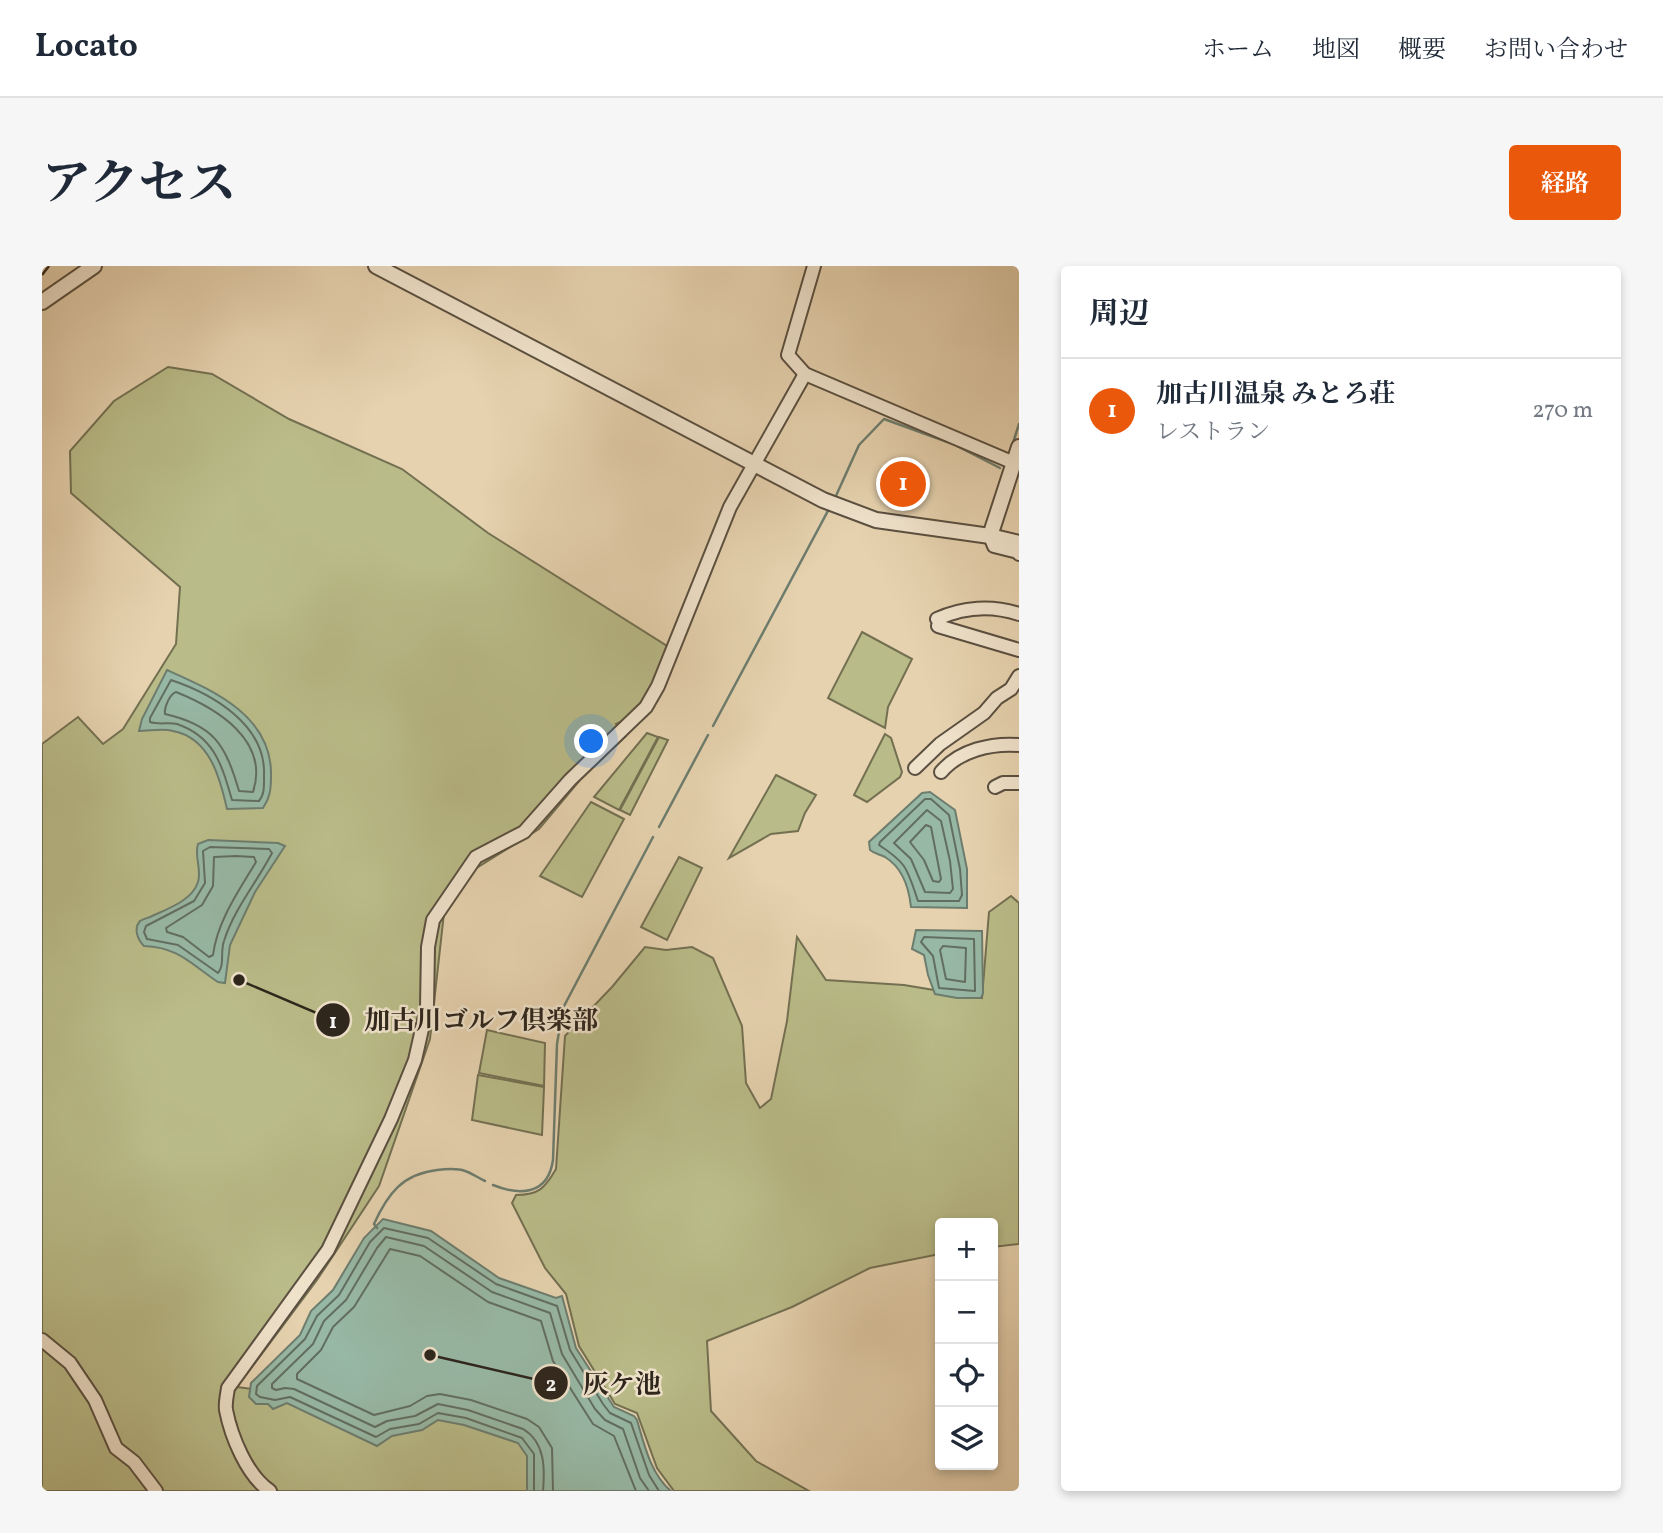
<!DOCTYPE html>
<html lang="ja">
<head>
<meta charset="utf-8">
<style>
	:root { --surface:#fff; --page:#f6f6f7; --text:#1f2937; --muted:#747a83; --line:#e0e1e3; --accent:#ea580c }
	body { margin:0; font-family:Vollkorn,"Noto Serif JP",serif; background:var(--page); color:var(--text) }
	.controls { position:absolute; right:21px; bottom:21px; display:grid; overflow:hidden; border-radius:7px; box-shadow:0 4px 10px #0003 }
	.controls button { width:63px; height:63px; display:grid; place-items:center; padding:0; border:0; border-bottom:2px solid var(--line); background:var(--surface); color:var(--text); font:35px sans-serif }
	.you { position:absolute; left:550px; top:476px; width:24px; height:24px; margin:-18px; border:5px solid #fff; border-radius:50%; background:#1a73e8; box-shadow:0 0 0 10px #1a73e833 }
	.badge { display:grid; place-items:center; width:46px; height:46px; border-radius:50%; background:var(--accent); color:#fff; font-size:23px; font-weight:700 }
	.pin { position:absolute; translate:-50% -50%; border:4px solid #fff; box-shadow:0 2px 7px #0006 }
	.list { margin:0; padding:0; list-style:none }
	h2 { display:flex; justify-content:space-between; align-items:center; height:91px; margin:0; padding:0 28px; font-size:30px }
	h2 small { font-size:23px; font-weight:400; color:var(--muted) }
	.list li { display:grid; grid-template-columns:46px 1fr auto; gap:21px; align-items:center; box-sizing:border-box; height:105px; padding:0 28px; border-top:2px solid var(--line) }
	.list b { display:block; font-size:26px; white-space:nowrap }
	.list p { margin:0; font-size:23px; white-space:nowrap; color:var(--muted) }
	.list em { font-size:23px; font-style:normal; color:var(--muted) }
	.icon { flex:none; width:38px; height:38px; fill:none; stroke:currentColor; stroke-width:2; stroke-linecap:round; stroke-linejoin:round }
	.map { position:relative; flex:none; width:977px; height:1225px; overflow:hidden; border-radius:7px }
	header { display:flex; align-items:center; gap:42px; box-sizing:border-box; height:98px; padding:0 35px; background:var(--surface); border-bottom:2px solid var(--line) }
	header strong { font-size:33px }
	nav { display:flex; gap:38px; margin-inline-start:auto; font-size:24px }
	.intro { display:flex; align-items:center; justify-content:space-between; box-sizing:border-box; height:168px; padding:0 42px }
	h1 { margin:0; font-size:49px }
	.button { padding:18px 32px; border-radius:7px; background:var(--accent); color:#fff; font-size:24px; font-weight:700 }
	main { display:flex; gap:42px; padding:0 42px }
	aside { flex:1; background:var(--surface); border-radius:7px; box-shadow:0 4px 10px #0003 }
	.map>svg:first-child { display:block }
	.green { fill:#b9bb88; stroke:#737052; stroke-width:2 }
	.water { fill:#97b8a5; stroke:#6d7d6e; stroke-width:2 }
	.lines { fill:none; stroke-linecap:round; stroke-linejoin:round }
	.shore { stroke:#626e60; stroke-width:2 }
	.stream { stroke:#6d7d6e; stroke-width:2.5 }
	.minor-casing { stroke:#5b5041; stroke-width:16 }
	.tertiary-casing { stroke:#5b5041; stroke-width:18 }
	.minor { stroke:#efe2cb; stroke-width:12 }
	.tertiary { stroke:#efe2cb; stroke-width:14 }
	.rail { stroke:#2d251c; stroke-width:2.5; stroke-dasharray:12 12; stroke-linecap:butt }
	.leader { fill:none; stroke:#2d251c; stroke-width:2.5 }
	.callout-dot { fill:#2d251c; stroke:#efe2cb; stroke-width:2.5 }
	.mark-label { font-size:21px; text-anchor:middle; font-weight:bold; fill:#fff }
	.callout-label { font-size:26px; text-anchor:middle; font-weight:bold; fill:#2d251c; stroke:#efe2cb; stroke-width:5; stroke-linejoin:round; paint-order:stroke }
</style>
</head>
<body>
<header>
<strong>Locato</strong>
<nav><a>ホーム</a><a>地図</a><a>概要</a><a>お問い合わせ</a></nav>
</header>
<div class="intro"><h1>アクセス</h1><a class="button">経路</a></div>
<main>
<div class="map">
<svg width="977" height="1225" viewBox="0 0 977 1225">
	<rect width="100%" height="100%" fill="#e6d2af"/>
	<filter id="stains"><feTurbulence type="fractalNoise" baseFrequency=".00286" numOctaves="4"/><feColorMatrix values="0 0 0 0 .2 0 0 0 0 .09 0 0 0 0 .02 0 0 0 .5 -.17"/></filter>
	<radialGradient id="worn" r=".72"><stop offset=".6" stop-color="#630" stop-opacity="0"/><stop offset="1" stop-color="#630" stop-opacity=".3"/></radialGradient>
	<g class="green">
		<path d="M126 101 170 108 247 153 360 203 446 267 625 380C614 407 604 447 574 458L584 470 538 514 497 563 433 603 402 647 388 773 337 920 275 1014 195 1121 391 1147 484 1173 493 1225H0V478L36 451 61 478 81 463 134 378 138 321 29 227 28 185 72 135Z"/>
		<path d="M820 366 870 393 846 441 843 462 786 432Z"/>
		<path d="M605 467 616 471 577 544 552 531Z"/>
		<path d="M843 468 849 472 860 506 858 511 825 536 812 529Z"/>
		<path d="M617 471 626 474 588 549 578 544Z"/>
		<path d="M734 509 774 529 763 547 756 565 729 568 687 592Z"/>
		<path d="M549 536 582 553 540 631 498 610Z"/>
		<path d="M637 591 660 602 625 674 599 661Z"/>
		<path d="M969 630 977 637V978L951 981V957H898V988L828 1002 750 1041 665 1075 669 1145 714 1195 767 1225H632L615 1202 595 1147 573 1138 537 1080 524 1028 503 1002 470 937 474 929C497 929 503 922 514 903L523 770 570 721 603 681 624 684 650 681 671 692 700 760 704 817 718 842 729 833 745 755 755 671 784 714 862 719 940 732 947 646Z"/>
		<path d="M445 764 503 777 502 820 437 807Z"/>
		<path d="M436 809 502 821 500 869 430 854Z"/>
	</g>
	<g class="water">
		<path d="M125 404C172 425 231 450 229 511 229 523 228 532 221 542L185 543C178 512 168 472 131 465 121 462 108 465 97 465L100 453Z"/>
		<path d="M888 526 913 544 925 603V642L869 641C867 622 861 602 843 591 837 588 833 588 828 584L827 576 880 527Z"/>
		<path d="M166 574 236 577 243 580 213 626 188 679 183 717 176 716C149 698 136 681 102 680 96 674 91 663 98 655 101 653 105 652 108 651 125 643 150 635 156 616 160 603 152 591 156 578Z"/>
		<path d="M874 664 940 665 941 727 939 732H915L893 728 886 709 882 689 870 683Z"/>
		<path d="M341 953 389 965 457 1012 514 1032 520 1030 534 1082 572 1141 592 1150 595 1154C602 1178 609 1209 629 1225H485V1190L476 1177 422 1159 396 1154 380 1164 350 1170 335 1180 245 1137 231 1143 226 1138H214L207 1131 209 1117 258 1069 269 1045 291 1024 322 972Z"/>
	</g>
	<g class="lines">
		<g class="shore">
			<path d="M129 414C171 428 224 459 222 509 222 518 223 528 217 535L190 534C180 500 173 471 135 458 127 456 117 459 108 456V452Z"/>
			<path d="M134 426C174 442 228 474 211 526L197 525C183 477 171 459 123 448 122 441 128 428 134 426Z"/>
			<path d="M883 533H889L907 549 918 603 920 629 917 635H876C865 603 866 598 837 579L838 576Z"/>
			<path d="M885 544 899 555 908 595 911 623 908 627 883 626 869 593 852 577Z"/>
			<path d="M884 559 889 561 899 613 897 616 891 615 882 594 868 576Z"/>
			<path d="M168 581 227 583 230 587C215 616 192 643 182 675 178 686 183 699 176 707L136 679 105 673 102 666 104 660 152 635 163 617 161 585Z"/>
			<path d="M194 590 212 591 214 596C197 624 175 656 171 689L167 691 141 671 125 666 124 662 160 639 171 620 172 591Z"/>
			<path d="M882 671 932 673 933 725 897 722 891 690 879 676Z"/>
			<path d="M901 680 924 682 923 716 904 713 898 684Z"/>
			<path d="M492 1225V1188L480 1172 424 1152 396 1147 377 1158 348 1163 334 1171 248 1131 233 1134 218 1131 214 1128 215 1120 263 1073 275 1050 297 1029 328 976 342 962 386 972 454 1018 515 1040 528 1084 561 1138 568 1147 589 1157 607 1209 617 1225"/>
			<path d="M501 1225C503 1202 503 1176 481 1163L426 1144 396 1138 373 1150 345 1155 333 1161 252 1123 243 1122 234 1124 230 1122V1118L271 1078 282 1055 304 1034 335 982 344 971 382 980 450 1026 508 1047 520 1088 553 1143 563 1154 581 1163 598 1212 607 1225"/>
			<path d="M511 1225 510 1182 497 1161 485 1153 429 1134 398 1128 385 1130 368 1140 332 1149 255 1113V1108L279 1084 291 1061 312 1041 348 983 378 990 446 1036 499 1055 511 1095 551 1158 572 1170 594 1225"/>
		</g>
		<g class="stream">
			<path d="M970 180 977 158"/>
			<path d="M793 232 817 179 842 153 911 178 958 202"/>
			<path d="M671 460 788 241"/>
			<path d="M617 561 666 469"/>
			<path d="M451 919C478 930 506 929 511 894L515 778 521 742 611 571"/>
			<path d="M335 962 332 958C346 927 361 908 395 904 404 903 415 902 423 905 430 907 436 912 443 915"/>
		</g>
		<g class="minor-casing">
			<g id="minor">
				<path d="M772 0 746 89 763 108 972 197H977"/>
				<path d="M948 270 952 280 976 286 977 288"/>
				<path d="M895 353C921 341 950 339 977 348"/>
				<path d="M896 360 977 384"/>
				<path d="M873 502 898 478 942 447 955 432 969 423 977 410"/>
				<path d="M899 506C918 484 949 477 977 479"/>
				<path d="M953 521 961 517H977"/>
				<path d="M0 1074 28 1097 53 1134 74 1182 92 1196 114 1225"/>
				<path d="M228 1225C205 1210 189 1170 184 1144 183 1137 185 1129 186 1122L286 984 349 853 373 794 385 741 386 681 391 654 434 591 482 566 528 514 604 441 616 420 688 241 763 108"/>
			</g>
		</g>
		<g class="tertiary-casing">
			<g id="tertiary">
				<path d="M334 0 781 234 834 254 948 270 977 277"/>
				<path d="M0 36 52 0"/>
				<path d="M948 270 977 181"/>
			</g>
		</g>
		<use href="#minor" class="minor"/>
		<use href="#tertiary" class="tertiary"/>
		<path class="rail" d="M0 9 7 0"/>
	</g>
	<path class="leader" d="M197 714L291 754M388 1089L509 1117"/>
	<g class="callout-dot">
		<circle cx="197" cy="714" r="7"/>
		<circle cx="388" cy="1089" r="7"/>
		<circle cx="291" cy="754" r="18"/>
		<circle cx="509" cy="1117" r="18"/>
	</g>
	<g class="mark-label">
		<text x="291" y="762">1</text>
		<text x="509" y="1125">2</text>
	</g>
	<g class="callout-label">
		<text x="439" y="763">加古川ゴルフ倶楽部</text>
		<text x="580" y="1127">灰ケ池</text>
	</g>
	<rect width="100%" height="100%" filter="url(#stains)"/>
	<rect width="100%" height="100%" fill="url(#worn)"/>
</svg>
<div class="controls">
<button>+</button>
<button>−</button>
<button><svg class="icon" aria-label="locate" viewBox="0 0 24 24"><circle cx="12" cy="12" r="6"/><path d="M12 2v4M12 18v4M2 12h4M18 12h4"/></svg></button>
<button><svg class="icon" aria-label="layers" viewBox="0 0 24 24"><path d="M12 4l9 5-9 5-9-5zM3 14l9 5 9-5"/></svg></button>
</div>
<div class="you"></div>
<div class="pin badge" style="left:861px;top:218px">1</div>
</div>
<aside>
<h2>周辺<small></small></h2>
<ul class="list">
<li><span class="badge">1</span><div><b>加古川温泉 みとろ荘</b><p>レストラン</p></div><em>270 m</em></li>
</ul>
</aside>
</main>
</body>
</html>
